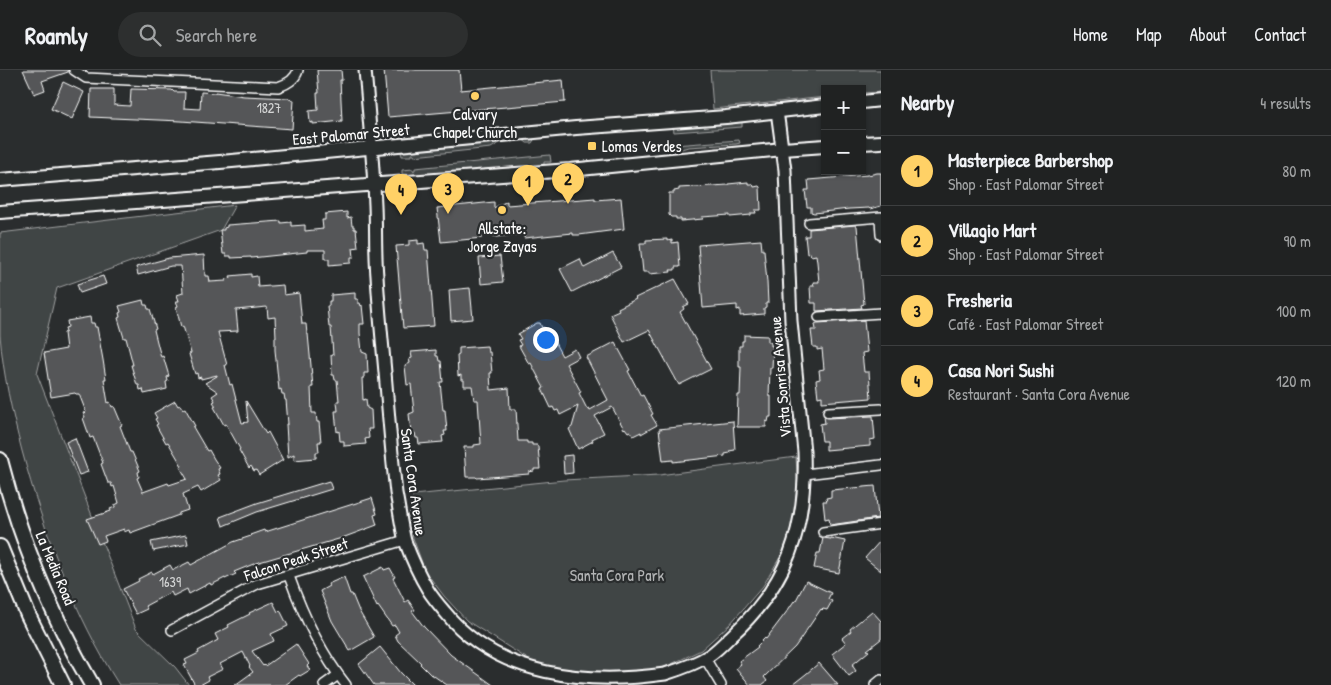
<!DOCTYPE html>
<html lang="en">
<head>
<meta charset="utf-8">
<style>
	:root { --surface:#202222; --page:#2d2f2f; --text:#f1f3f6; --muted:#a2a4a5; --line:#3d3f40; --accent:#ffd166 }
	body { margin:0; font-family:"Patrick Hand",sans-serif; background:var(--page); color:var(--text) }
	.controls { position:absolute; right:15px; top:15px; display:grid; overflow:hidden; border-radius:0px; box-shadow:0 1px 4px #0004 }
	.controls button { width:45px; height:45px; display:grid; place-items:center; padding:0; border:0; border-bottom:1px solid var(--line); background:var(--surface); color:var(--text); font:25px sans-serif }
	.you { position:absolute; left:545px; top:269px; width:18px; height:18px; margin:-12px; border:4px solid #fff; border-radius:50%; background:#1a73e8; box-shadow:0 0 0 8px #1a73e833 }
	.badge { display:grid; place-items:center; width:32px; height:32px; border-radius:50%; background:var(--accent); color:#111; font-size:16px; font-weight:700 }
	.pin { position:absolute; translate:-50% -41px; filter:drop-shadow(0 1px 2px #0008) }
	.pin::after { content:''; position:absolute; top:26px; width:18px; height:15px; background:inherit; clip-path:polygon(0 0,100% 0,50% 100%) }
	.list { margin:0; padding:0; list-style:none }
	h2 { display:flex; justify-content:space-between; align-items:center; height:65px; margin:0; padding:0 20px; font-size:21px }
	h2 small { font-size:16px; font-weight:400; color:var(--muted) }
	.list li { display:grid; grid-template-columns:32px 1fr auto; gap:15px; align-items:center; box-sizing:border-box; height:70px; padding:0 20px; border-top:1px solid var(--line) }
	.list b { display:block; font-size:19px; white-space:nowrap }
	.list p { margin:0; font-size:16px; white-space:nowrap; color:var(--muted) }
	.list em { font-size:16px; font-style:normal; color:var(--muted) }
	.icon { flex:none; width:28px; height:28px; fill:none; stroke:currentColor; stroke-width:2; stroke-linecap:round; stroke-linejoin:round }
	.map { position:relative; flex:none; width:881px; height:615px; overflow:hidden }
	header { display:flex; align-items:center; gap:30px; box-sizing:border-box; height:70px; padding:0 25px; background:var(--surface); border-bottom:1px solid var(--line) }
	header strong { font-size:24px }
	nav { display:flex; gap:28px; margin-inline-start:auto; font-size:18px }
	.search { width:350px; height:45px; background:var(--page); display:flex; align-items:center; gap:12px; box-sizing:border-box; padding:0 18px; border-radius:28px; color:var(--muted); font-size:19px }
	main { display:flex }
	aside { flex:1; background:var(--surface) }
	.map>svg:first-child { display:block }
	.green { fill:#414445; stroke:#a0a2a2 }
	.building { fill:#555758; stroke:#fff }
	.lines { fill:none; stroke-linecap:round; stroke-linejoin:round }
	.minor-casing { stroke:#fff; stroke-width:12 }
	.tertiary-casing { stroke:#fff; stroke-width:15 }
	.secondary-casing { stroke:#fff; stroke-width:16 }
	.primary-casing { stroke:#fff; stroke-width:18 }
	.minor { stroke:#2a2d2e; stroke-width:9 }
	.tertiary { stroke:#2a2d2e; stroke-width:11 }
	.secondary { stroke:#2a2d2e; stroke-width:12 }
	.primary { stroke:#2a2d2e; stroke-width:14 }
	.poi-dot { fill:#ffd166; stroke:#2a2d2e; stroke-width:2 }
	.labels { text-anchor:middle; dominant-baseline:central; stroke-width:4.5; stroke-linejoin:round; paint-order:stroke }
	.number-label { font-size:14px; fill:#d4d5d5 }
	.poi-label { font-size:16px; fill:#fff; stroke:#2a2d2e }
	.street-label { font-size:16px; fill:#fff; stroke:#2a2d2e }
	.park-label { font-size:16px; fill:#b3b4b5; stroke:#2a2d2e }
</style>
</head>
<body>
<header>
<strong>Roamly</strong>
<div class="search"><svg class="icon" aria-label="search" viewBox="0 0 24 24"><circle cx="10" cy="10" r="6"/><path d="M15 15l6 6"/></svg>Search here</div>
<nav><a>Home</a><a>Map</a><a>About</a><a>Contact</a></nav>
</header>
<main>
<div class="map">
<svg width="881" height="615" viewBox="0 0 881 615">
	<rect width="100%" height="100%" fill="#2a2d2e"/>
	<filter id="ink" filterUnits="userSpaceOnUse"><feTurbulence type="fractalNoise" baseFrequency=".02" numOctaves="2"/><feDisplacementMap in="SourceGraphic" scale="10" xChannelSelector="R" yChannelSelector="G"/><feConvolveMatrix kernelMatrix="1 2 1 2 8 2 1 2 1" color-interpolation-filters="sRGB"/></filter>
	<g filter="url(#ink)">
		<g class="green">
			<path d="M710 0H881V22L862 23V19H825V27L713 39Z"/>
			<path d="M742 50V57L674 62 673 56Z"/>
			<path d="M537 65 532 73H527L522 69 503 71 491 78 414 86V84H412V86H402L401 82 407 81 473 75Z"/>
			<path d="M739 70 740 73 736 74 688 77 675 81 674 75Z"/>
			<path d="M550 85 551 92H544V95L416 105 402 104V100L413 99V101L415 100V98Z"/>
			<path d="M235 135 221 160 57 218 37 304 136 559 175 597 189 615H119C74 544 44 462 22 381 12 343 3 304 0 265 0 232 0 197 0 163Z"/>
			<path d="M796 387 799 438 783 482 763 516 730 554 701 580 661 599 617 603H575L534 593 467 551 444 526 425 501 413 468 409 446 413 425 564 410 659 405Z"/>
		</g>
		<g class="building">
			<path d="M23 0H68V2L42 11 45 20 34 24Z"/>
			<path d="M317 0H341L342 10H340L342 51 313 54V52L310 53 309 41 318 40 317 23H319Z"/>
			<path d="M384 0H459L461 20 563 10 565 32 388 47Z"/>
			<path d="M63 12 84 22 72 49 51 39Z"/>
			<path d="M91 19H114V35L130 36 131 19 172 20 174 22H185L184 38 200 39 201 22 215 23V22L244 26 289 28V29L294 30 292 59 181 51 90 47Z"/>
			<path d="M877 103H881V136L870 139 869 138 849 139 814 143 811 142V137H807L805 120H809L808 110 868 105Z"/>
			<path d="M748 112V114H753L754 117 759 116 760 117 761 140H755L756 143H751V145L730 147V145L702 147 703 149 681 151V149H676V147H671L669 145V123H674V121L679 120V118L728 115V114Z"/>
			<path d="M595 128V130L621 128 624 159 579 165H573V163L524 168V164L496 167 481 161 482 168 441 172 437 138 494 132V138L507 131V135Z"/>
			<path d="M347 142V148L351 147 352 156H354V159H356L358 177 353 178 354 187H351V193L329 195V189H325V180H307V182L251 188V187L231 188V186H226V184H223L220 160H224V158L227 157V155L281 151V153L291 152V156L305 155V161L323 159 322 150H325V144Z"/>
			<path d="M855 155 857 156 864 234 861 235 862 238 816 241V233H811L810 216H814L813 212H819L817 192 816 185 811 186 810 183 807 184 805 166H809V159Z"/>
			<path d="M667 169V171L672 170V173L678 172 680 197H675V200H670L671 202 649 204V202H643L640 173H646V170Z"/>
			<path d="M418 170V174L424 173 425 180H428L434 256 403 258 396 176 409 175V171Z"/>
			<path d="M761 170 762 180H764L767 212 768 233H766V237L764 238V244L740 246V239L737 240V235L703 238 698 175Z"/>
			<path d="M613 183 621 197 572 222 560 199 580 189 584 198Z"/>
			<path d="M204 185 205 206H209L210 212 226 211V209L231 208 230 206 251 204V207L257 206 258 217 283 215 284 225 299 223 302 254H306L307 264H308L313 317H311L312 343H316L317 352H319L321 372H318L319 382H316V388L294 390V384L288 387 286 354H288L286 330H285L284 324H282L281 319 279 320 275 280V267H276L275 247 268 248 267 237 236 240 238 261 218 262 227 295H225L230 315 232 314 242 353 248 352 246 331 266 364 268 362 283 390 259 405 256 400 254 401 251 396 249 398 239 380 240 379 226 354 224 355 214 337 216 336 213 332 215 331 212 326 218 322 205 313 217 306V305L201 309V307L198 308 197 303 195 304 189 284 191 283 183 256 181 257 176 237 178 236 176 231H179L177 225 183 223 181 196H171L138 205 136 197 169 188Z"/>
			<path d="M500 186 503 212 481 214 479 188Z"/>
			<path d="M103 206 106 214 80 223 77 214Z"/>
			<path d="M675 209 689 234 683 237 684 239 680 242 711 299 679 315 649 260 624 272 610 244 619 240 618 238 636 229 635 228Z"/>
			<path d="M470 218 473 249 451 251 449 220Z"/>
			<path d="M355 223V229H358V233H360L361 236 362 235 364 254H360V263L362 282 367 284 368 303H364V308H362L363 330 366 329 367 338 371 340 372 359H368L369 368 365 369 366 374 344 376V371H340L339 361 337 362 335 341H338L337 331H339L337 310H335L334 305H332L331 285H333L331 257H329L327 236H329V231H331V225Z"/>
			<path d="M143 230 144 235H147L148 239H150L156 259 154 260 158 276 161 287 163 286 169 306 167 307 168 311 166 312 167 319 144 324 143 319 140 320 139 315H137L131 295H133L126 268H124L118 248 120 247 119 243 121 242 119 236Z"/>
			<path d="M90 247 91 253H94L95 257H97L103 290 106 309H104L108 333 110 332 112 337 114 336 122 355 120 356 130 382H132L140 401 138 402 139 407 137 408 143 422 168 413 169 415 187 409 180 397 182 396 168 372 166 373 156 355 158 354 155 349 157 348 154 343 175 331 178 336 180 335 183 339 185 338 195 356 193 357 207 381 209 380 214 389 220 398 218 399 220 404 218 405 221 410 201 422 198 417 183 424 188 440 179 443V445L130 463 129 460 124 462V459L104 466 106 471 98 474 87 449 111 441 110 439 115 437V435L119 433 114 416 112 417 111 413H108L101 394 103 393 93 367 90 368 83 348 85 347 83 343 86 342 79 324H76L75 323 51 327 44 283 66 279 64 263 66 262 65 258 68 257 67 251Z"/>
			<path d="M864 250 867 282 862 283 864 302H869L871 328 822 332V326L818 327 816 310 820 309 819 300 824 299 822 279 817 280V277H813L811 260H816L815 254 817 253Z"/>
			<path d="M537 253H540L542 258 544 257 547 261 548 260 562 286 575 279 579 287 566 294 581 322 579 323 587 339 589 338 590 340 608 330 586 287 615 272 630 300 628 301 641 326 643 325 653 344 651 345 657 355 641 364V362L633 366 630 361 628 362 625 358 624 359 612 337 595 346 604 363 592 369 593 371 578 379 569 359 572 357 578 336 560 345 558 340 555 341 553 337 551 338 542 319 544 318 535 301 531 293 529 294 519 276 521 275 518 270 521 269 518 264Z"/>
			<path d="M744 265 768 266V272H771V276H773L772 298H770L769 326H771V347H769L768 352 766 351V357H737L738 325H740L741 297H739V276H742V271H744Z"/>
			<path d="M487 276 488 282H490L492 303H490L491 320 509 318 510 339H516L518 371H527V373H532V375H537L538 377 540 399H534V401L529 402V404L477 408 476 407H466L464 377H474V375L481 374 478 330H474L472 316H464V310H461V305L458 306 457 285 459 284V278Z"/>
			<path d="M436 280V286H438L439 291H441L443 312H440L442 331 443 340H445L447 361H444L445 365 442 366 443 372 419 374 418 368H416L415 363 411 362 409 344 414 342 411 314 407 315 405 296 410 293 409 289 412 288 411 282Z"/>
			<path d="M873 346 875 369 870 370V376L826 380V371H822L820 354 825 353 824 347 828 348Z"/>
			<path d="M733 351 735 380 729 381 730 383 725 384V386L673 392V390L663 391 659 359Z"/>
			<path d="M75 368 88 402 79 405 66 372Z"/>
			<path d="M572 385 573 403 564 404 563 386Z"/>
			<path d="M329 411 332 419 257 442 223 456 220 447 257 433Z"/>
			<path d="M875 416 878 448 830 455 829 448 825 449 823 431H827L826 428 831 427V420Z"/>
			<path d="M372 428 377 444 374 445 377 455 342 468 256 493 234 502 236 504 225 509V508L211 515 210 513 189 524 187 519 173 526 171 522 145 536 147 539 136 544 123 519 139 511 138 509 152 502 153 504 170 495 173 500 189 492 191 495 233 472 251 466 250 465 264 460 265 462Z"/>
			<path d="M186 465 188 474 153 481 151 472Z"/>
			<path d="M823 468 831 469V468L845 471 839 503 814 498 817 483H820Z"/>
			<path d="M881 470V501L865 488Z"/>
			<path d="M383 497 384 500 390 498 395 507 393 508 405 532 408 530 415 540 412 541 424 557 451 585 493 615H447L431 604V605L420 594 421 593 398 571 395 565 399 562 395 555 392 556 378 536 377 537 363 507Z"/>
			<path d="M344 507 350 524H352L359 541 374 567 350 581 332 551 320 521 329 516 328 514Z"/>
			<path d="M806 511 831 523 828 529 832 531 827 540 823 539 822 540 821 539 795 577 764 607 767 611 762 615H750L736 598 741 594 739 591 758 577 757 576 765 568 766 569 788 540 794 531 795 532Z"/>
			<path d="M273 532 278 542 280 540 288 556 271 564 274 571 252 581 263 596 264 595 265 596 296 574 309 594 307 596 310 600 300 606 299 605 285 615H235L253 602 249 597 250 596 243 582 220 594 223 599 207 607 209 610 200 615H195L184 595 187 594 185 590 199 583 198 581 218 570 215 564 229 557 228 555 250 544 249 543Z"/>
			<path d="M872 541 881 551V569L867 580 869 581 852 595 856 601 849 606 832 584 846 573 842 568 851 561 850 559Z"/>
			<path d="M380 577 401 603 413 615H374L359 594Z"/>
			<path d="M819 593 838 615H792L806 604Z"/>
		</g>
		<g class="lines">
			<g class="minor-casing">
				<g id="minor">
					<path d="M74 0 86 8 278 17C287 14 296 9 298 0"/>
					<path d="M880 148 881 165"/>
					<path d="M809 153 881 147"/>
					<path d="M819 247 881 243"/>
					<path d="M828 342 881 339"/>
					<path d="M805 404 881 395"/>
					<path d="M823 462 881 454"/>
					<path d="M289 506C303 545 320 582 346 615"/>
					<path d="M172 560 257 514 405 470"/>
					<path d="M705 588 721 615"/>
					<path d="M324 615 338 605"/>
					<path d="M875 615 881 610"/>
				</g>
			</g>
			<g class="tertiary-casing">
				<path id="tertiary" d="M365 0C369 45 373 90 375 135 376 159 375 183 377 206 379 242 383 278 386 314 389 351 392 387 396 423 399 438 401 455 405 471 411 487 419 505 428 520 433 528 439 535 445 542 497 607 587 615 665 604 681 599 696 594 710 585 717 580 724 573 730 567 787 516 807 458 804 382L791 251 785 100 777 41"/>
			</g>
			<g class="secondary-casing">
				<g id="secondary">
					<path d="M862 32 881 30"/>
					<path d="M862 73 881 72"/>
					<path d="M0 110 232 91 576 58 726 47 825 36"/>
					<path d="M0 142 570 100 783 79 825 76"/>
				</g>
			</g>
			<g class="primary-casing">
				<g id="primary">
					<path d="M0 390C20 468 51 545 92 615"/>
					<path d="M0 477 28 545 63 615"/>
				</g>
			</g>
			<use href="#minor" class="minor"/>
			<use href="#tertiary" class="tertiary"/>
			<use href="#secondary" class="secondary"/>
			<use href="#primary" class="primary"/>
		</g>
	</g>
	<g class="poi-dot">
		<circle cx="475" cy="26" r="5"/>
		<rect x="587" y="71" width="10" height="10" rx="2.5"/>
		<circle cx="502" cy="140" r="5"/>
	</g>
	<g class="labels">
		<g class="number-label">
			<text x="269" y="37">1827</text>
			<text x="170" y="511">1639</text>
		</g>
		<g class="poi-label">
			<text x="475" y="44">Calvary<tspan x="475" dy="18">Chapel Church</tspan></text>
			<text x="602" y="76" text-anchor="start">Lomas Verdes</text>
			<text x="502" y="158">Allstate:<tspan x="502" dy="18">Jorge Zayas</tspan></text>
		</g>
		<g class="street-label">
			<text transform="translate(351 64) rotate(-5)">East Palomar Street</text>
			<text transform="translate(780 307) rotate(-95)">Vista Sonrisa Avenue</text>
			<text transform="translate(414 412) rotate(82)">Santa Cora Avenue</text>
			<text transform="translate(296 489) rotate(-18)">Falcon Peak Street</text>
			<text transform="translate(56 498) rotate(67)">La Media Road</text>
		</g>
		<g class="park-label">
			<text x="617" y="505">Santa Cora Park</text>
		</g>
	</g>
</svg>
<div class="controls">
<button>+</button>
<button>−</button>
</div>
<div class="you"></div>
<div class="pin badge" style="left:528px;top:136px">1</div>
<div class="pin badge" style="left:568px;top:134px">2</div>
<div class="pin badge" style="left:448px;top:144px">3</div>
<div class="pin badge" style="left:401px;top:145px">4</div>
</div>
<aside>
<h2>Nearby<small>4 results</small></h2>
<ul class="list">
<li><span class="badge">1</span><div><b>Masterpiece Barbershop</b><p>Shop · East Palomar Street</p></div><em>80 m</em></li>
<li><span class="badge">2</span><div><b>Villagio Mart</b><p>Shop · East Palomar Street</p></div><em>90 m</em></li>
<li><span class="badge">3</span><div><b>Fresheria</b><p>Café · East Palomar Street</p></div><em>100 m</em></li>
<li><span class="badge">4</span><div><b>Casa Nori Sushi</b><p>Restaurant · Santa Cora Avenue</p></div><em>120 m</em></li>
</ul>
</aside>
</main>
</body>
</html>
